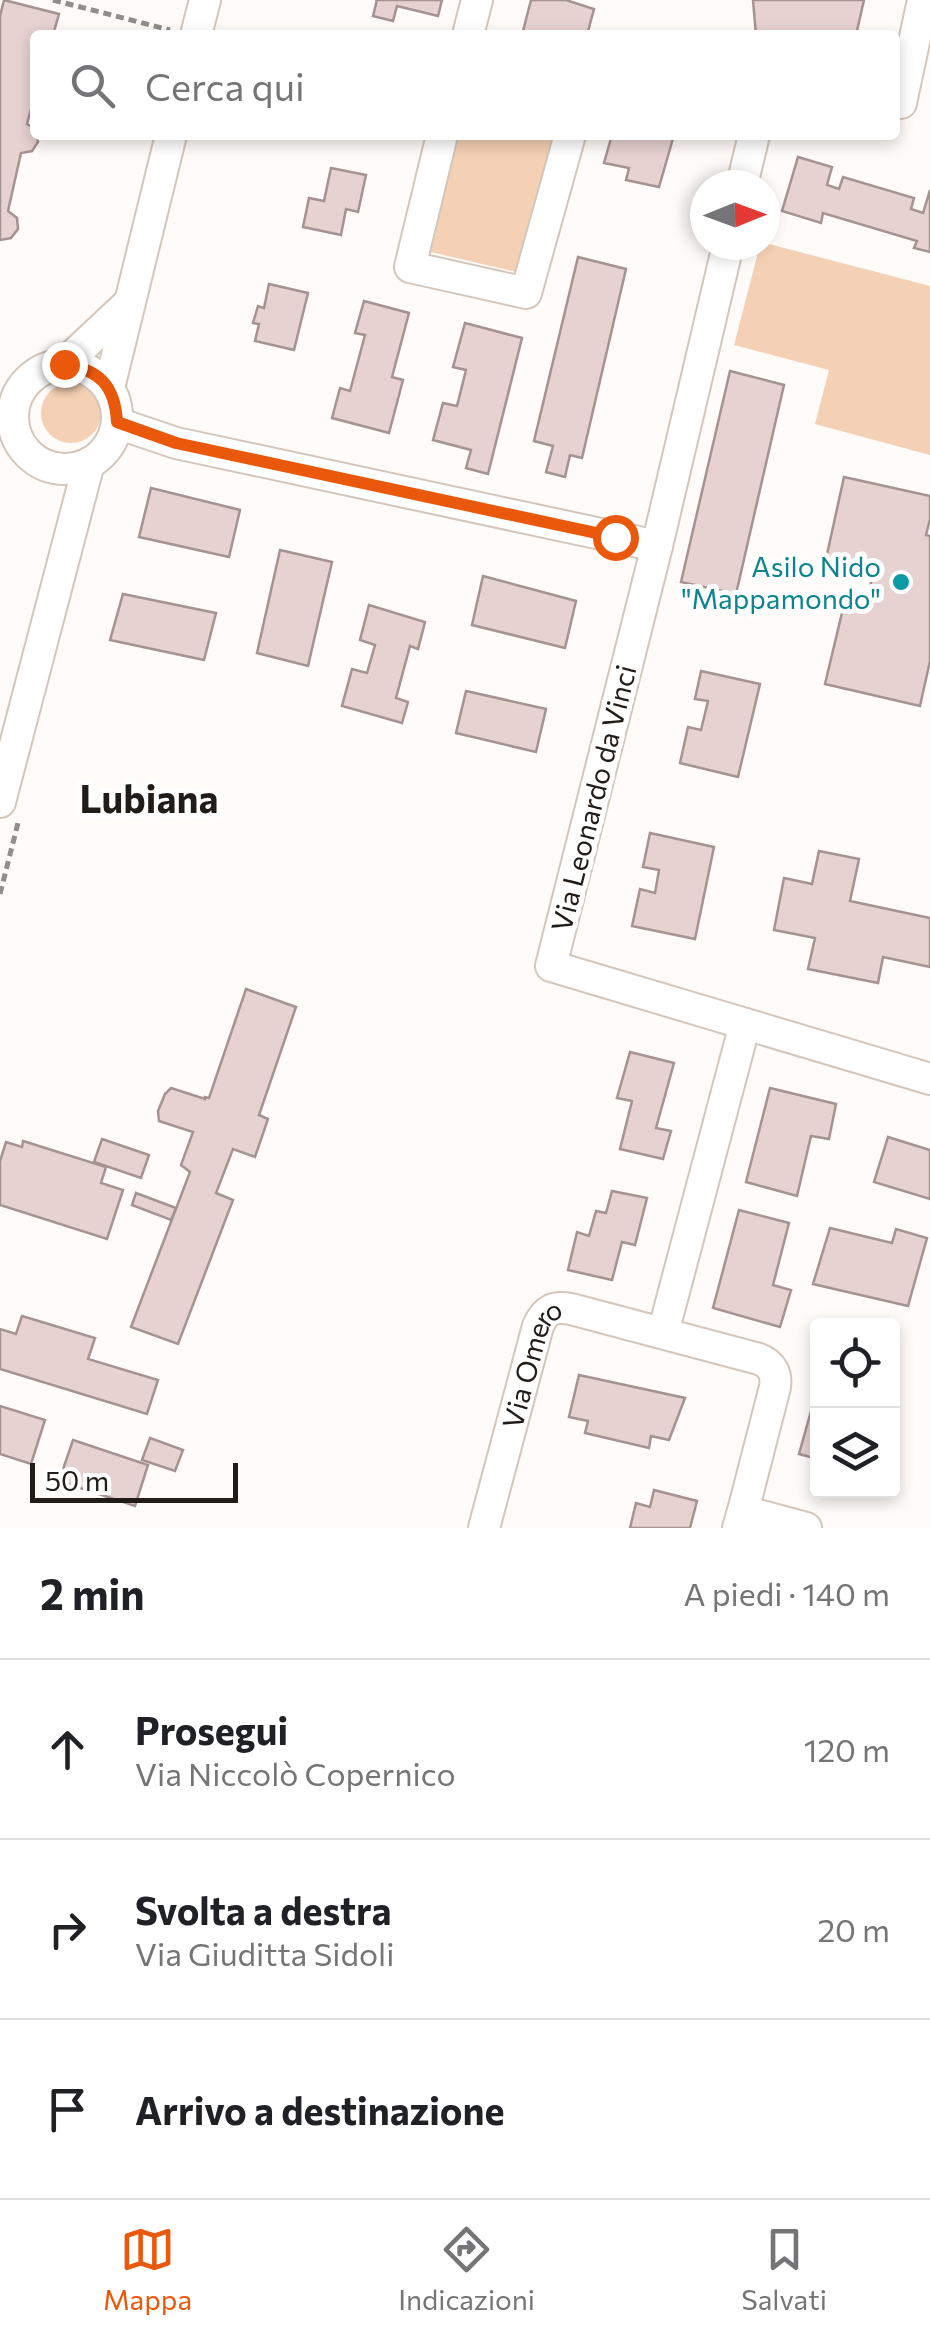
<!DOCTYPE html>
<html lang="it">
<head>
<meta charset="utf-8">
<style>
	:root { --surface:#fff; --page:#f6f6f6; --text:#202124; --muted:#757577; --line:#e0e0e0; --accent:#ea580c }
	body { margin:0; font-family:Commissioner,sans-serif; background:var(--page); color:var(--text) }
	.controls { position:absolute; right:30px; bottom:30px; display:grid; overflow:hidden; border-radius:10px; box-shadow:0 5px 15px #0003 }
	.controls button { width:90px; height:90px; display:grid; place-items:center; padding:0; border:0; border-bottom:2px solid var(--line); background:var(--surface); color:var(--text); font:50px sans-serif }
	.compass { position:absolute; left:690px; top:170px; width:90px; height:90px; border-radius:50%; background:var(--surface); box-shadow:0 5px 15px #0003; rotate:89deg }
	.scale { position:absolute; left:30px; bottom:25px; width:208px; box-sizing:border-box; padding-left:10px; border:5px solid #211c18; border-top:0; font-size:28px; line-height:35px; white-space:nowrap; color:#211c18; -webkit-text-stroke:8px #fff; paint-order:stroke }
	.stop { position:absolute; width:30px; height:30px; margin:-22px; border:8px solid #ea580c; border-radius:50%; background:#fff }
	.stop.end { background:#ea580c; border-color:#fff; box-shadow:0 2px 10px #0008 }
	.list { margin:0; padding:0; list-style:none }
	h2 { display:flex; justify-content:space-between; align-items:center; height:130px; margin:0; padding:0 40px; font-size:42px }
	h2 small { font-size:32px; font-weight:400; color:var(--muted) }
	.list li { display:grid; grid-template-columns:65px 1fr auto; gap:30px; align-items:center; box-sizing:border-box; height:180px; padding:0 40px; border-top:2px solid var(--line) }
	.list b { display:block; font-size:38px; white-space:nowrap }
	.list p { margin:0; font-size:32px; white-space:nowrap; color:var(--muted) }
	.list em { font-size:32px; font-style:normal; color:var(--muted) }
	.icon { flex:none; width:55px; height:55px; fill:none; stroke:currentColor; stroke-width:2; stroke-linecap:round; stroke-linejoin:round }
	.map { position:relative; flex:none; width:930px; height:1528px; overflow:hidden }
	.search { position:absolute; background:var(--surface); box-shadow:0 5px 15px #0003; left:30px; right:30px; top:30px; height:110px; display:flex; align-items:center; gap:25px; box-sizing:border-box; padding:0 35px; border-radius:10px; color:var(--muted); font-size:38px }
	.sheet { height:670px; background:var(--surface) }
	nav { display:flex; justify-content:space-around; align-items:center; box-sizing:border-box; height:140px; border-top:2px solid var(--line); background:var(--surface); font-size:28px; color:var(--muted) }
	nav a { display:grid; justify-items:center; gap:5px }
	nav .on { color:var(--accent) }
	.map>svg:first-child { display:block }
	.green { fill:#f4d0b4 }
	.building { fill:#e6d2d0; stroke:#a59391; stroke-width:2.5 }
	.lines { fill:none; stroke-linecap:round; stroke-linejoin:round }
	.minor-casing { stroke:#d4c6bb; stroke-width:34 }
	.path { stroke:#918d89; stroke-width:5; stroke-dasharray:8 5; stroke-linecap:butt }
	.minor { stroke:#fff; stroke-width:30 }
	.route { stroke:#ea580c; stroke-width:12 }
	.culture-dot { fill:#0f9aa8; stroke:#fff; stroke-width:4 }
	.labels { text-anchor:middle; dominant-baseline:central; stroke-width:10; stroke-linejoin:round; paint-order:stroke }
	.culture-label { font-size:28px; fill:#0d838f; stroke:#fff; text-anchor:end }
	.street-label { font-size:28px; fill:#211c18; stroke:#fff }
	.district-label { font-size:38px; font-weight:bold; fill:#211c18; stroke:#fff }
</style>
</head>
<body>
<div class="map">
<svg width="930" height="1528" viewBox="0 0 930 1528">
	<rect width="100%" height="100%" fill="#fefbf8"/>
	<g class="green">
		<path d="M457 135H555L517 272 426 251Z"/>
		<path d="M765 243 930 286V455L815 424 829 370 734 345 760 245H765Z"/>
		<circle cx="71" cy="413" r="30"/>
	</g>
	<g class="building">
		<path d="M4 0 59 14 53 35H35V94L27 124 35 129 38 142 32 151 21 153 8 211 17 218 18 229 11 238 0 240V16Z"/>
		<path d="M375 0H442L438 16 397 6 393 21 373 16 377 0Z"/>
		<path d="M531 0H566L594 9 587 35H522Z"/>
		<path d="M753 0H864L856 35H756Z"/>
		<path d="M612 135H674L659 187 626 180 629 168 604 163Z"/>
		<path d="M798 157 832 167 827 185 839 189 843 177 914 198 911 209 923 213 930 190V252L914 248 917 241 823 213 821 223 782 211Z"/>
		<path d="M331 168 366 175 358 212 346 209 341 235 303 227 309 198 324 201Z"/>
		<path d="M578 257 626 269 582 458 570 455 565 477 546 472 553 446 534 441Z"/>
		<path d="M269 284 308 293 294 350 255 341 259 324 253 323 258 306 264 308Z"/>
		<path d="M364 301 409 313 392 377 403 380 389 433 332 418 340 388 350 391 365 335 355 333Z"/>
		<path d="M465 323 522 338 488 474 466 468 471 450 433 440 443 403 457 406 466 370 453 367Z"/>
		<path d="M730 371 784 385 736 594 681 582Z"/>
		<path d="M844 477 930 496V519L926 535 930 536V661L920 706 825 684 846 596 867 601 874 569 826 559Z"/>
		<path d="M151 488 240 510 229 557 139 537Z"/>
		<path d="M280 550 332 562 308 666 257 653Z"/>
		<path d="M483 576 576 601 565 648 472 625Z"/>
		<path d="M123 594 216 613 204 660 110 640Z"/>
		<path d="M369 605 425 622 418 649 410 646 396 698 408 702 402 723 342 706 352 669 367 673 375 645 360 640Z"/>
		<path d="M701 671 760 684 738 777 680 763 688 727 701 730 708 701 695 699Z"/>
		<path d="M466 691 546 709 536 752 456 733Z"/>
		<path d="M650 833 714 847 695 939 632 926 640 889 655 893 659 870 643 867Z"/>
		<path d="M819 851 859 859 850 901 930 918V967L883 957 878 983 808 969 815 938 774 930 784 878 812 884Z"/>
		<path d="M246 989 296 1007 259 1115 268 1119 255 1157 233 1149 216 1193 233 1200 178 1344 131 1327 190 1172 181 1165 193 1132 159 1121 158 1111 165 1094 171 1088 205 1099V1097L209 1098Z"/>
		<path d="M630 1052 674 1063 656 1128 671 1131 663 1159 620 1149 632 1101 617 1098Z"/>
		<path d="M770 1088 836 1104 829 1139 811 1136 797 1196 746 1182Z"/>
		<path d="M888 1137 930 1150V1199L874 1182Z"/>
		<path d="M102 1139 149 1155 141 1178 94 1162Z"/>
		<path d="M23 1141 106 1167 101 1183 123 1190 107 1239 0 1205V1161L6 1142 22 1147Z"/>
		<path d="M612 1191 647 1198 635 1245 622 1242 612 1280 568 1270 577 1232 589 1236 596 1211 606 1213Z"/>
		<path d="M136 1193 176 1208 171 1220 132 1205Z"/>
		<path d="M739 1210 789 1223 773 1285 791 1290 780 1327 713 1308Z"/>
		<path d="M830 1228 892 1243 896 1229 927 1238 908 1306 813 1284Z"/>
		<path d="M22 1316 95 1338 88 1359 158 1380 147 1414 0 1369V1329L16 1334Z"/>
		<path d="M579 1375 685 1398 669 1440 651 1436 649 1448 585 1433 588 1421 569 1417Z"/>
		<path d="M818 1386V1459L799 1454Z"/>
		<path d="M0 1406 45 1420 31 1464 0 1454Z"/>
		<path d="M150 1438 183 1450 175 1471 142 1460Z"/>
		<path d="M73 1440 148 1465 135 1506 59 1481Z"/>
		<path d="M654 1490 697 1501 690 1528H630L636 1503 650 1507Z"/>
	</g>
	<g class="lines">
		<g class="minor-casing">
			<g id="minor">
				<path d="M196 35 205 0"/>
				<path d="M468 35 477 0"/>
				<path d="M895 102 901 103 923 0"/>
				<path d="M442 135 410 267 526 293 570 135"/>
				<path d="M742 185 754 135"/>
				<path d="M728 245 657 546 551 966 930 1079"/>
				<path d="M64 364 128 304"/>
				<circle cx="65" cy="417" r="52"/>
				<path d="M109 388 171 135"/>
				<path d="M117 423 176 443 657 546"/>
				<path d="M0 802 89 463"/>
				<path d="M663 1333 745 1024"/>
				<path id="s1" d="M484 1528 538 1326C546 1309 554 1306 571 1309L759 1359C772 1364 777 1374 775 1387L743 1511"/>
				<path d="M738 1528 743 1511 806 1528"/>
			</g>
		</g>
		<g class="path">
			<path d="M53 0 170 30"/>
			<path d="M0 894 18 823"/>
		</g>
		<use href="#minor" class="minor"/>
	</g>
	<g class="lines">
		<path class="route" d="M64 364C100 370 115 386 117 422L176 443 615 537"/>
	</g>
	<circle class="culture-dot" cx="901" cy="582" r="10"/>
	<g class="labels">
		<g class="culture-label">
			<text x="881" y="566">Asilo Nido<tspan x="881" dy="32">"Mappamondo"</tspan></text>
		</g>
		<g class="street-label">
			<text transform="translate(593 798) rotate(-76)">Via Leonardo da Vinci</text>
			<text stroke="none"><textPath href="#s1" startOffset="172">Via Omero</textPath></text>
		</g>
		<g class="district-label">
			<text x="149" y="797">Lubiana</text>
		</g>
	</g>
</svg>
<div class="controls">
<button><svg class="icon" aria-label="locate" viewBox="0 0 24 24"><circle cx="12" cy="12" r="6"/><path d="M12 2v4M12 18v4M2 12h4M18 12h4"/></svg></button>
<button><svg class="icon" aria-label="layers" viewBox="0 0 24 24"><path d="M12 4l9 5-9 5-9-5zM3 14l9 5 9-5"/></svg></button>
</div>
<svg class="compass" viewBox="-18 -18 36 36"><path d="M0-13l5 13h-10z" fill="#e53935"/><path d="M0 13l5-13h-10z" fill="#757577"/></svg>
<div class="scale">50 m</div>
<div class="stop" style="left:615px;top:537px"></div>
<div class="stop end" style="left:64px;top:364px"></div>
<div class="search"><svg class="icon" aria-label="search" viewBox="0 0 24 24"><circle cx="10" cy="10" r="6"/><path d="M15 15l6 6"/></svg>Cerca qui</div>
</div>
<section class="sheet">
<h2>2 min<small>A piedi · 140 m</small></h2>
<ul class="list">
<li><svg class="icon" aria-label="ahead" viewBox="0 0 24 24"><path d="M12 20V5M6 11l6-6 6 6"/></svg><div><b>Prosegui</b><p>Via Niccolò Copernico</p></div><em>120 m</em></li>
<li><svg class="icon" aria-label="right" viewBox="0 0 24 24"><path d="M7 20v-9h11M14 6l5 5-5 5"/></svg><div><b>Svolta a destra</b><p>Via Giuditta Sidoli</p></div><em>20 m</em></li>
<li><svg class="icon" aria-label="arrive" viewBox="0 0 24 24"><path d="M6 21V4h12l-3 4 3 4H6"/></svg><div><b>Arrivo a destinazione</b></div></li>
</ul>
</section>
<nav>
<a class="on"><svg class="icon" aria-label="map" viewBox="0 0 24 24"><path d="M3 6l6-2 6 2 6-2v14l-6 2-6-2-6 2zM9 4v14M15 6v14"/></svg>Mappa</a>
<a><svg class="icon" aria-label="directions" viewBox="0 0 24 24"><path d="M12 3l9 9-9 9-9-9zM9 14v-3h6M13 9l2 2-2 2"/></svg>Indicazioni</a>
<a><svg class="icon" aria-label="saved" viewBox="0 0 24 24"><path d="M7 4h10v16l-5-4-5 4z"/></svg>Salvati</a>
</nav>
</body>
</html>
